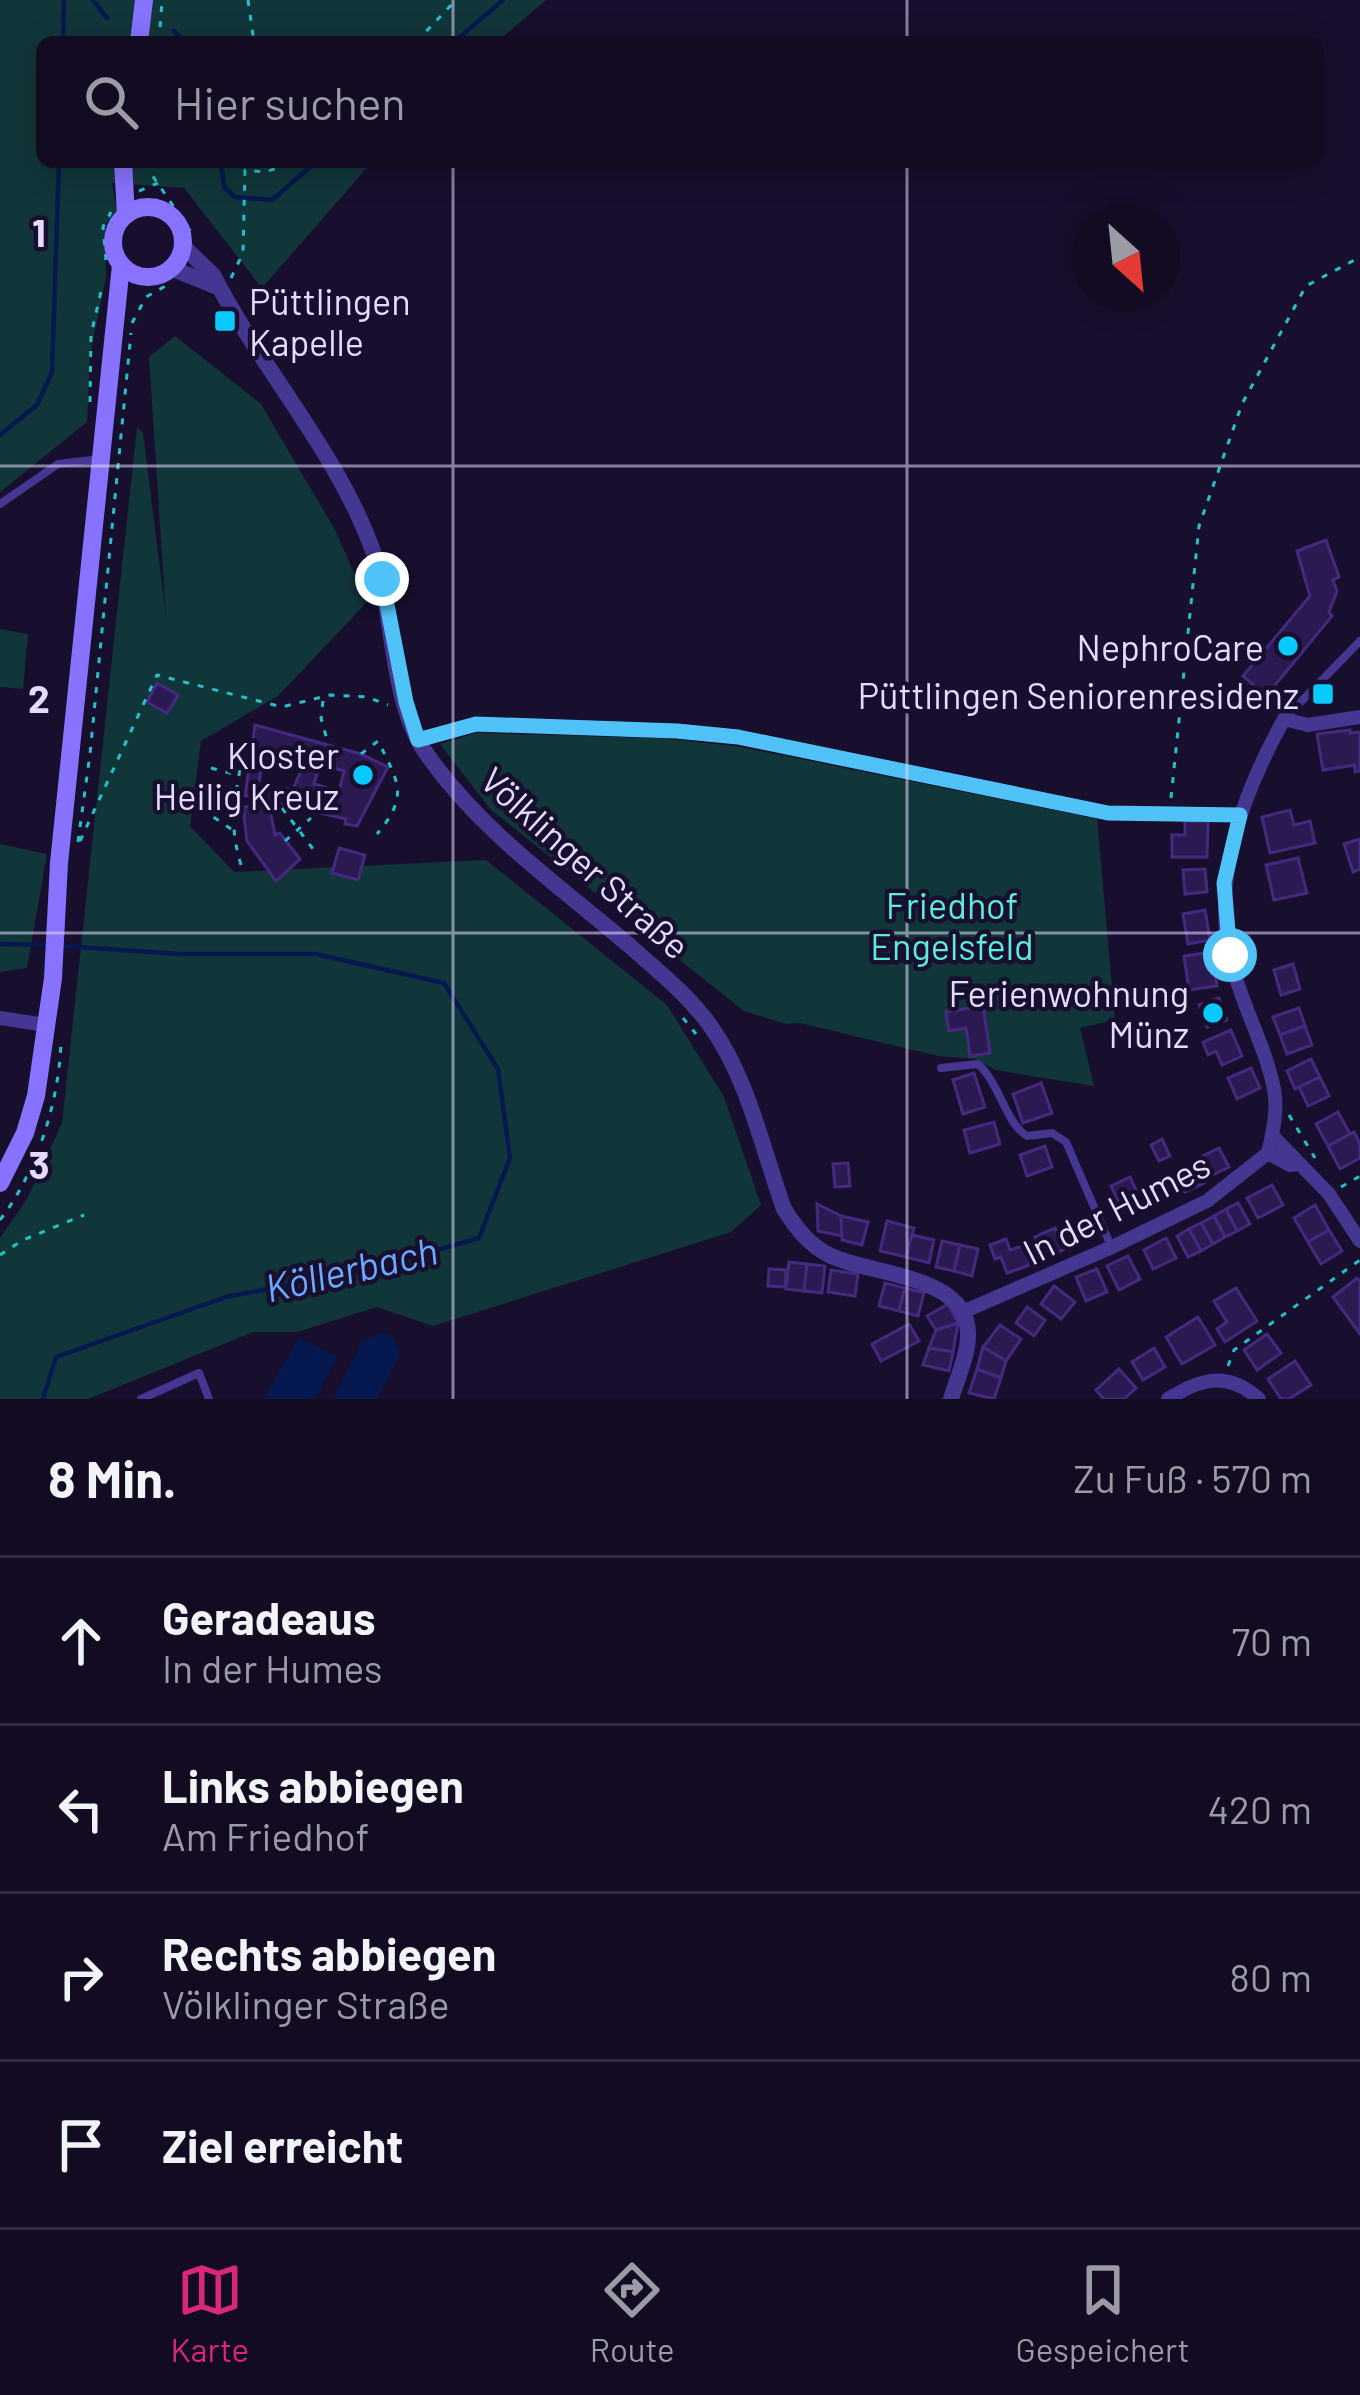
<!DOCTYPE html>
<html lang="de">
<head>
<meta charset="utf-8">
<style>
	:root { --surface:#120b22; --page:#1f192f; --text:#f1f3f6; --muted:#9c9ba5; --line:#312b40; --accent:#db2777 }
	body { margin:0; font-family:Barlow,sans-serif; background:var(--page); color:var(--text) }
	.compass { position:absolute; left:1072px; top:204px; width:108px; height:108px; border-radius:50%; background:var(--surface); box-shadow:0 6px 30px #0003; rotate:153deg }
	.stop { position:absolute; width:36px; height:36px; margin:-27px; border:9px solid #4fc3f7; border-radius:50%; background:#fff }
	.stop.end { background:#4fc3f7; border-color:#fff; box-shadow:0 3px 12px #0008 }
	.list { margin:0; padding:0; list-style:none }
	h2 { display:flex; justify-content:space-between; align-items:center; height:156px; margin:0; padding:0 48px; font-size:51px }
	h2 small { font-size:39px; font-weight:400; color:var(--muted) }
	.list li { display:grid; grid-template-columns:78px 1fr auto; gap:36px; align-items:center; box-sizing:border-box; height:168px; padding:0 48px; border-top:3px solid var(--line) }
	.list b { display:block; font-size:45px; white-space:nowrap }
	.list p { margin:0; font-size:39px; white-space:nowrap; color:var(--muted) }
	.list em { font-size:39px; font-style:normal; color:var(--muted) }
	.icon { flex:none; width:66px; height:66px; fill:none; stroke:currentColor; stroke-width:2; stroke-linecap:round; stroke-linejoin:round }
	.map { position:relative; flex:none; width:1360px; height:1399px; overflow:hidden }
	.search { position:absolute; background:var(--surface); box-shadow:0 6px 30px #0003; left:36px; right:36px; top:36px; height:132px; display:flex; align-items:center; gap:30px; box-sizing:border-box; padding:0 42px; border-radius:18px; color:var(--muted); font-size:45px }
	.sheet { height:828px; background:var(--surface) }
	nav { display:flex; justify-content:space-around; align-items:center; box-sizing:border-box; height:168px; border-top:3px solid var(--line); background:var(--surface); font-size:33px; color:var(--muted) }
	nav a { display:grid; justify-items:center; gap:6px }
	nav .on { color:var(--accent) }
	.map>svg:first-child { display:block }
	.green { fill:#113639 }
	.water { fill:#061850 }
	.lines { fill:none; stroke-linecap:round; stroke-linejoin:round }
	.stream { stroke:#061850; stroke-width:4.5 }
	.building { fill:#2b1951; stroke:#44297f; stroke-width:3; fill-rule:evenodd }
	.path { stroke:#25c1ca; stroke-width:3; stroke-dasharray:6 9; stroke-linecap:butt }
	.service { stroke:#443691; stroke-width:8 }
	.minor { stroke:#443691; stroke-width:14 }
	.tertiary { stroke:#443691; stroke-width:16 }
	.secondary { stroke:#8773ff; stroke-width:18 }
	.route { stroke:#4fc3f7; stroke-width:15 }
	.grid { fill:none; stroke:#e4dcff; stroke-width:3; stroke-opacity:0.55 }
	.poi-dot { fill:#08caff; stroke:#180f2e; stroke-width:4.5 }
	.labels { text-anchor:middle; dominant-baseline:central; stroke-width:9; stroke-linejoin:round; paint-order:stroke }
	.poi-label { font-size:36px; fill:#e4dcff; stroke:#180f2e; text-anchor:end }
	.street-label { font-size:36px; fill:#e4dcff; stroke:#180f2e }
	.park-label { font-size:36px; fill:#5cecd8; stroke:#180f2e }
	.water-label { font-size:39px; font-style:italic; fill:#6aa9ff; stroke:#180f2e }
	.grid-label { font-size:39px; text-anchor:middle; font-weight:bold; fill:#e4dcff; stroke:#180f2e; stroke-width:9; stroke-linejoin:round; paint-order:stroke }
</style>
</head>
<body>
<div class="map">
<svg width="1360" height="1399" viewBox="0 0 1360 1399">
	<rect width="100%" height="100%" fill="#180f2e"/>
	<g class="green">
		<path d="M0 0H546L497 42H42V162H372L262 288 184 188 112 183 117 211 105 226 106 277 90 355 87 422 0 492Z"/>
		<path d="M175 336 261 404 335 530 367 602 278 696 201 741 190 826 234 872 486 860 667 1005 724 1097 761 1205 731 1232 433 1326 377 1307 297 1332H253L88 1399H0V1238L27 1199 62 1123 137 427 143 433 166 616 149 357Z"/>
		<path d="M0 629 28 634 23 689 0 687Z"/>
		<path d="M476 733 657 738 736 746 1097 819 1115 1020 1080 1028 1094 1086 995 1070 976 1059 938 1056 800 1023 786 1024 744 1011 491 810 440 744Z"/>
		<path d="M0 844 47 854 27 968 0 972Z"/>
	</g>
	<g class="water">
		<path d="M381 1332 393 1337 400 1355 377 1399H333L363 1341Z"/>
		<path d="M299 1337 337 1357 315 1399H264Z"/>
	</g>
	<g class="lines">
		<g class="stream">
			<path d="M93 0 107 18"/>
			<path d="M174 31 184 42"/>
			<path d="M63 42 64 0"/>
			<path d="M454 42 503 0"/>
			<path d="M221 162 224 187 235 197 272 200 316 162"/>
			<path d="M0 435 37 405 52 372 59 162"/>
			<path d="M0 944 51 945"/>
			<path d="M43 1399 56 1357 226 1297 367 1270 479 1238 510 1158 498 1069 444 983 316 954H180L63 946"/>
		</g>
	</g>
	<g class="building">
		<path d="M1326 540 1339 577 1333 580 1337 591 1329 612 1332 616 1266 696 1243 676 1310 596 1297 551Z"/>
		<path d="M157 683 178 695 167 713 147 702Z"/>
		<path d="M255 725 361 754 388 767 357 826 345 824 346 819 269 801 256 802V795L245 796ZM270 753 305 762 293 789 258 787 264 756 270 760ZM320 764 344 771 339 791 314 784Z"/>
		<path d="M1350 730V733L1360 732V771L1355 772V765L1323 770 1317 734Z"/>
		<path d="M269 805 275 835 280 833 300 859 276 881 247 841 244 817V807Z"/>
		<path d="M1290 810 1294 825 1310 821 1315 843 1270 853 1262 817Z"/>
		<path d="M1185 821H1208L1207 857H1172V835H1185Z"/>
		<path d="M1360 839V869L1353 872 1344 844Z"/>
		<path d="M339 848 365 855 358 880 332 873Z"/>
		<path d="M1298 858 1307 893 1274 900 1266 865Z"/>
		<path d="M1205 869 1207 892 1185 894 1183 870Z"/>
		<path d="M1205 910 1210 940 1188 944 1183 914Z"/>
		<path d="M1212 952 1217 986 1189 990 1184 956Z"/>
		<path d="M1293 964 1300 989 1281 995 1274 970Z"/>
		<path d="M1219 998 1227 1020 1207 1027 1199 1005Z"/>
		<path d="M983 1006 990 1053 970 1056 966 1028 949 1031 946 1012Z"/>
		<path d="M1299 1008 1305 1026 1280 1035 1273 1017Z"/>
		<path d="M1305 1026 1312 1045 1287 1054 1280 1035Z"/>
		<path d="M1231 1030 1242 1056 1222 1065 1216 1051 1208 1055 1203 1042Z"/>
		<path d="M1311 1059 1320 1077 1295 1089 1287 1071Z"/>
		<path d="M1251 1068 1260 1088 1237 1099 1228 1078Z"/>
		<path d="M974 1073 985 1107 963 1114 953 1080Z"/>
		<path d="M1320 1077 1329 1096 1308 1106 1299 1087Z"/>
		<path d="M1041 1083 1052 1113 1023 1123 1013 1094Z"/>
		<path d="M1338 1112 1350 1134 1328 1146 1316 1124Z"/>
		<path d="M994 1122 1000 1144 970 1153 964 1130Z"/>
		<path d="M1354 1132 1360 1144V1158L1340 1169 1328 1146Z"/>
		<path d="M1162 1139 1170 1156 1159 1161 1151 1145Z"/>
		<path d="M1045 1146 1052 1167 1027 1176 1020 1155Z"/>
		<path d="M1219 1148 1229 1167 1212 1175 1203 1156Z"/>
		<path d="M848 1163 850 1186 835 1187 833 1164Z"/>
		<path d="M1194 1164 1204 1183 1185 1192 1175 1173Z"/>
		<path d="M1130 1177 1140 1199 1121 1207 1111 1186Z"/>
		<path d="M1272 1185 1283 1205 1258 1218 1247 1198Z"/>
		<path d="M1238 1203 1250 1224 1237 1231 1226 1209Z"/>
		<path d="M817 1204 841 1216 842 1236 818 1231Z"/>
		<path d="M1315 1205 1329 1230 1308 1242 1294 1218Z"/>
		<path d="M1226 1209 1237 1231 1225 1237 1214 1216Z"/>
		<path d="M841 1216 868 1222 862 1245 842 1240Z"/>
		<path d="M1214 1216 1225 1237 1213 1244 1201 1223Z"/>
		<path d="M1087 1220 1094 1236 1075 1244 1067 1229Z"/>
		<path d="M887 1221 914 1228 906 1257 880 1251Z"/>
		<path d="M1201 1223 1213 1244 1201 1251 1189 1229Z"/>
		<path d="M1055 1228 1065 1249 1045 1258 1035 1237Z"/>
		<path d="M1189 1229 1201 1251 1188 1257 1177 1236Z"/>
		<path d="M1329 1230 1342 1251 1321 1264 1308 1242Z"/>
		<path d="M912 1235 934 1240 929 1263 906 1257Z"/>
		<path d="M1166 1238 1176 1258 1153 1269 1144 1250Z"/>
		<path d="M1006 1239 1010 1250 1023 1246 1030 1265 1007 1273 1001 1257 995 1259 990 1245Z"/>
		<path d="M942 1241 960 1245 954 1271 936 1267Z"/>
		<path d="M960 1245 978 1249 972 1276 954 1271Z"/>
		<path d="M1128 1256 1140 1279 1119 1290 1107 1266Z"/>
		<path d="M789 1262 807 1264 804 1291 786 1289Z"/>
		<path d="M807 1264 825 1266 822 1293 804 1291Z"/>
		<path d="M769 1269 786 1270 785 1287 768 1286Z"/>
		<path d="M1097 1269 1107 1292 1086 1301 1076 1277Z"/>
		<path d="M831 1270 858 1274 855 1296 828 1292Z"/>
		<path d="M1357 1278 1360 1281V1334L1333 1297Z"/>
		<path d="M885 1283 905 1288 899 1311 879 1306Z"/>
		<path d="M1054 1286 1075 1302 1061 1319 1041 1304Z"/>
		<path d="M905 1288 924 1293 918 1316 899 1311Z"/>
		<path d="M1236 1288 1257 1321 1225 1342 1217 1329 1227 1322 1214 1301Z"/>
		<path d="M948 1304 958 1323 936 1330 927 1316Z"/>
		<path d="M1027 1307 1045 1320 1034 1336 1016 1323Z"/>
		<path d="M1198 1317 1215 1345 1182 1364 1166 1337Z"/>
		<path d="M958 1323 953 1352 929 1348 936 1330Z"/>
		<path d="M909 1324 919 1341 881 1361 872 1344Z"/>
		<path d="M1000 1325 1021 1339 1006 1361 983 1347Z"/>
		<path d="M1267 1334 1281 1353 1257 1370 1244 1350Z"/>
		<path d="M983 1347 1006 1361 1001 1378 977 1369Z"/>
		<path d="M929 1348 953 1352 949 1371 923 1365Z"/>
		<path d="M1154 1348 1165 1367 1143 1380 1132 1362Z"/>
		<path d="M1295 1361 1311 1385 1289 1399H1281L1268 1379Z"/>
		<path d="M977 1369 1001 1378 994 1399 969 1393Z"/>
		<path d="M1119 1369 1136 1388 1124 1399H1104L1096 1390Z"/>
	</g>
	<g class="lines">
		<g class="path">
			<path d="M248 0 254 42"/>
			<path d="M159 42 162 0"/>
			<path d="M416 42 456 0"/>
			<path d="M149 162 152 175 191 232"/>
			<path d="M139 191 158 183"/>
			<path d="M106 260 103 227 111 212"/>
			<path d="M231 278 243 253 245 170 264 172 299 162"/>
			<path d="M132 323 146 297 169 284"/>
			<path d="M90 402 91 335 102 287"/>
			<path d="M323 701 321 718 327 740"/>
			<path d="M361 754 378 741C399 783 409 796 377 834"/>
			<path d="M211 768 238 775"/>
			<path d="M1171 798 1199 526 1242 404 1306 286 1360 257"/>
			<path d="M237 802H249"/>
			<path d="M282 808 313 849 319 851"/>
			<path d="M231 829 209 814 202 783 235 792"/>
			<path d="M80 841 157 675 282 707 330 695 367 697 388 705"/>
			<path d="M285 841 311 818"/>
			<path d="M78 842 90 754 131 333"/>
			<path d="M241 865C226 815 238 793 244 742L250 743"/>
			<path d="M683 1018 696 1034"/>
			<path d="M1289 1115 1315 1158"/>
			<path d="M1341 1187 1360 1176"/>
			<path d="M0 1220C37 1172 59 1102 61 1042"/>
			<path d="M0 1255 23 1240 84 1215"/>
			<path d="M1228 1366 1234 1350 1360 1260"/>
		</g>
		<g class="service">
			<path d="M0 504 58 464 100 459"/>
			<path d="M1286 717 1360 641"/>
			<path d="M941 1068 978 1064C1000 1084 1005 1122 1027 1136L1052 1133 1066 1142 1111 1246"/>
			<path d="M141 1399 199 1373 209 1399"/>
		</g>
		<g class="minor">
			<path d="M417 740 476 724 677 731 738 737 1108 813 1240 815"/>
			<path d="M0 1018 46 1025"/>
			<path d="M1272 1135 1329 1194 1360 1241"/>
			<path d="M1268 1153 1290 1165 1300 1164"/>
			<path d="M965 1311 1112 1247 1207 1201 1268 1153C1273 1132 1278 1110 1274 1089 1265 1044 1240 1002 1230 957 1212 873 1244 792 1284 719L1308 725 1360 717"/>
			<path d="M1168 1399C1201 1378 1228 1371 1259 1399"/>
		</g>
		<g class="tertiary">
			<path d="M183 246 213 275C261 369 337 451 373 551 395 612 389 700 426 753 481 832 559 885 631 947 658 971 687 994 709 1024 748 1077 762 1148 784 1209 796 1228 810 1246 831 1256 872 1275 969 1275 968 1335 968 1355 957 1379 951 1399"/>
			<path d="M171 268 215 286"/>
		</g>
		<g class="secondary">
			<path d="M139 42 144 0"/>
			<path d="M123 162 126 215"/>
			<circle cx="148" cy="242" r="35"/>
			<path d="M0 1183 25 1133 36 1096 53 978 59 863 121 265"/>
		</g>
	</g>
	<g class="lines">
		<path class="route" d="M382 579 406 702 418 740 476 724 677 731 738 737 1108 813 1240 815 1224 883 1230 955"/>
	</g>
	<path class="grid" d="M453 0V42M907 0V42M453 162V1399M907 162V1399M0 466H1360M0 933H1360"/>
	<g class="poi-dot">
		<rect x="213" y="309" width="24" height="24" rx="6"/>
		<circle cx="1288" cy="646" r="12"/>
		<rect x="1311" y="682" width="24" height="24" rx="6"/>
		<circle cx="363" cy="775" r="12"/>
		<circle cx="1213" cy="1013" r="12"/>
	</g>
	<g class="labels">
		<g class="poi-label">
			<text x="249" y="300" text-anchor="start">Püttlingen<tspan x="249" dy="41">Kapelle</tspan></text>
			<text x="1264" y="646">NephroCare</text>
			<text x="1299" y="694">Püttlingen Seniorenresidenz</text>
			<text x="339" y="754">Kloster<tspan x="339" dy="41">Heilig Kreuz</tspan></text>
			<text x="1189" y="992">Ferienwohnung<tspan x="1189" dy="41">Münz</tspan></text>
		</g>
		<g class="street-label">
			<text transform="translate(586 862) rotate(42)">Völklinger Straße</text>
			<text transform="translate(1116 1207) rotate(-27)">In der Humes</text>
		</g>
		<g class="park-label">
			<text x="952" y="904">Friedhof<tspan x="952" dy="41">Engelsfeld</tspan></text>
		</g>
		<g class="water-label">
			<text transform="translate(351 1268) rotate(-13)">Köllerbach</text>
		</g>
	</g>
	<g class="grid-label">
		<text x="39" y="247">1</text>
		<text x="39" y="713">2</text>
		<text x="39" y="1179">3</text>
	</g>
</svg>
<svg class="compass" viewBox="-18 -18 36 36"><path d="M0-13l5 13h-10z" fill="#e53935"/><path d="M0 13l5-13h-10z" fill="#9c9ba5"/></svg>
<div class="stop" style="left:1230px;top:955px"></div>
<div class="stop end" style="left:382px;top:579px"></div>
<div class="search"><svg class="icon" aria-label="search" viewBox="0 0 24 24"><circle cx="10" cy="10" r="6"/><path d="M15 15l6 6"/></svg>Hier suchen</div>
</div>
<section class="sheet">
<h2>8 Min.<small>Zu Fuß · 570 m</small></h2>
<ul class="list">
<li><svg class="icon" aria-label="ahead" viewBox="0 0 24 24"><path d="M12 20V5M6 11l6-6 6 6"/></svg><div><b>Geradeaus</b><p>In der Humes</p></div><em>70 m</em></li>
<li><svg class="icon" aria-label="left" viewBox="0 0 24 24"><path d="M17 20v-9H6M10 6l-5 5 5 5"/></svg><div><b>Links abbiegen</b><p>Am Friedhof</p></div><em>420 m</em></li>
<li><svg class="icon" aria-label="right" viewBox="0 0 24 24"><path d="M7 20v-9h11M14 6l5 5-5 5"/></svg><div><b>Rechts abbiegen</b><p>Völklinger Straße</p></div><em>80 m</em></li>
<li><svg class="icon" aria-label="arrive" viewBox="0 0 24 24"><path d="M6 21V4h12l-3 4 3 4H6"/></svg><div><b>Ziel erreicht</b></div></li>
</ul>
</section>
<nav>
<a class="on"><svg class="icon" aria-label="map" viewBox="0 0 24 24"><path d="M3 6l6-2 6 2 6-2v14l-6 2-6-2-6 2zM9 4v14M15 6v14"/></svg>Karte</a>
<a><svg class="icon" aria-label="directions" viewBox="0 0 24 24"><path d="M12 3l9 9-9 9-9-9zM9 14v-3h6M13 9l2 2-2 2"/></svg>Route</a>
<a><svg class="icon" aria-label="saved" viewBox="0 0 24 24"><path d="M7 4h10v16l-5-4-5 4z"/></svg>Gespeichert</a>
</nav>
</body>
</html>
